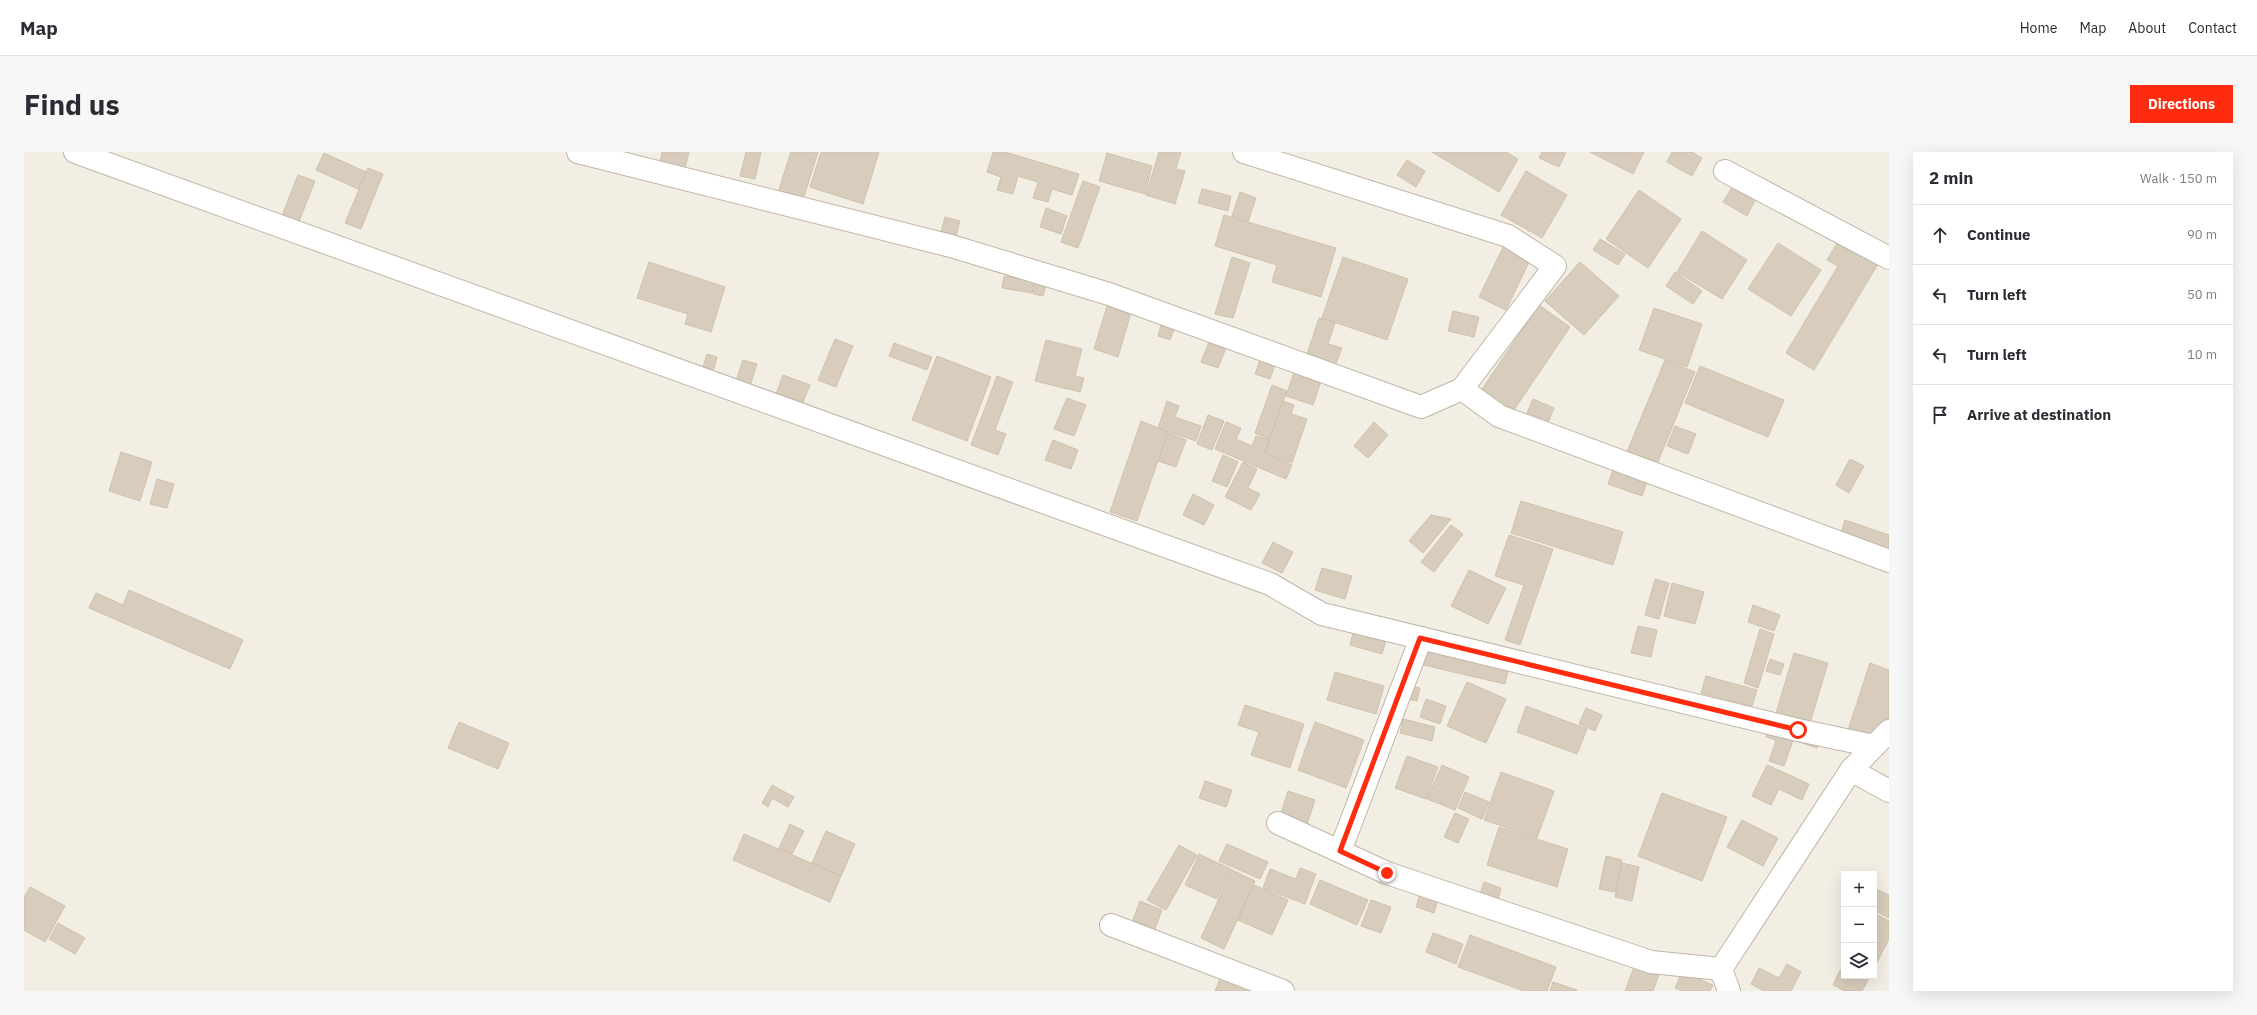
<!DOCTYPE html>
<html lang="en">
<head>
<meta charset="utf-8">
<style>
	:root { --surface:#fff; --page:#f7f7f7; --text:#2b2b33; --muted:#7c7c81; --line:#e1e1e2; --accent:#ff2c0f }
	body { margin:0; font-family:"IBM Plex Sans",sans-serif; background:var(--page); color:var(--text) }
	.controls { position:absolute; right:12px; bottom:12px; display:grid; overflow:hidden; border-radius:0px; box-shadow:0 4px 16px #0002 }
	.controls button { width:36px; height:36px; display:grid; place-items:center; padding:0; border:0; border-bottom:1px solid var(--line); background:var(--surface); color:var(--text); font:20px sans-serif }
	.stop { position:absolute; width:12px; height:12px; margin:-9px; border:3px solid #ff2c0f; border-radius:50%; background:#fff }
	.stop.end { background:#ff2c0f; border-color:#fff; box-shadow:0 1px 4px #0008 }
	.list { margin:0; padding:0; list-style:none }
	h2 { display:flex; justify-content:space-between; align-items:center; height:52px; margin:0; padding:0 16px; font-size:17px }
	h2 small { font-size:13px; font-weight:400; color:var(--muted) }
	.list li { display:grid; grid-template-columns:26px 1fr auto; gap:12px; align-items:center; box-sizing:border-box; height:60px; padding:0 16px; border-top:1px solid var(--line) }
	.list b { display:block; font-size:15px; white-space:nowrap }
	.list em { font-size:13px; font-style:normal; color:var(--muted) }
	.icon { flex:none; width:22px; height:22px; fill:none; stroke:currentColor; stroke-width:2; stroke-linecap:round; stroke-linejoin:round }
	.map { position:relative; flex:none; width:1865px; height:839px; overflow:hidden; border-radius:0px }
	header { display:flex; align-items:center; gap:24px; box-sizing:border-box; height:56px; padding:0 20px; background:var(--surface); border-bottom:1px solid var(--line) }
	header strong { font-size:19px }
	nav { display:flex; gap:22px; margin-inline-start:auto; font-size:14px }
	.intro { display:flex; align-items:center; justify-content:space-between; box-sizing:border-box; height:96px; padding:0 24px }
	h1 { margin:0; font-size:28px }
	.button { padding:10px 18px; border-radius:0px; background:var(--accent); color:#fff; font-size:14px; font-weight:700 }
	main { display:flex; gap:24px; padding:0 24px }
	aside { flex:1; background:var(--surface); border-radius:0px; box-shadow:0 4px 16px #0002 }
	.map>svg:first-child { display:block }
	.building { fill:#d8ccbc; stroke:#d0c1ac }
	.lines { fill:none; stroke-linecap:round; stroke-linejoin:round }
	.minor-casing { stroke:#bfb6a6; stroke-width:24 }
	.minor { stroke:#fff; stroke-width:22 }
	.route { stroke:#ff2c0f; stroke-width:5 }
</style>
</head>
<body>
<header>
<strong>Map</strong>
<nav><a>Home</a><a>Map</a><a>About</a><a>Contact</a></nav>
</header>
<div class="intro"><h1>Find us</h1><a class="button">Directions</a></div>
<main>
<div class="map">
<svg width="1865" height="839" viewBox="0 0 1865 839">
	<rect width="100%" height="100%" fill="#f3eee4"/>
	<g class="building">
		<path d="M638 0H665L661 16 636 11Z"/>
		<path d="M722 0H737L731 27 716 24Z"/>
		<path d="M767 0H794L779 48 754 40Z"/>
		<path d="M797 0H855L839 52 786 35Z"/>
		<path d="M969 0H981L1055 22 1048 43 1028 37 1024 50 1009 46 1014 30 994 24 989 42 973 38 977 25 963 20Z"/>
		<path d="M1135 0H1157L1152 17 1161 19 1151 52 1122 43Z"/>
		<path d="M1408 0H1482L1494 7 1475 40Z"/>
		<path d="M1518 0H1542L1535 15 1515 6Z"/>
		<path d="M1566 0H1620L1609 22Z"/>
		<path d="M1648 0H1668L1678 6 1668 24 1643 10Z"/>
		<path d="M300 1 342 20 334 37 292 18Z"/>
		<path d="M1083 1 1128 14 1121 42 1075 29Z"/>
		<path d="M1383 8 1401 19 1392 35 1373 23Z"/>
		<path d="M344 16 359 22 337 77 321 71Z"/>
		<path d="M1502 19 1543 43 1518 86 1477 63Z"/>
		<path d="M274 23 291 29 274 72 257 66Z"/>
		<path d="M1059 29 1076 35 1054 96 1037 90Z"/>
		<path d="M1708 35 1731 48 1723 64 1699 50Z"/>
		<path d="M1178 37 1207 44 1204 59 1174 51Z"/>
		<path d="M1615 38 1657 67 1624 116 1582 87Z"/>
		<path d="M1216 40 1232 46 1224 70 1208 64Z"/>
		<path d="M1022 56 1043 64 1037 82 1016 75Z"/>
		<path d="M1200 63 1312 96 1297 145 1248 130 1253 113 1191 94Z"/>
		<path d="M921 65 936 69 932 84 917 80Z"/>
		<path d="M1678 79 1723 108 1698 147 1653 120Z"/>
		<path d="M1576 87 1601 102 1594 113 1569 98Z"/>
		<path d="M1815 88 1854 112 1790 218 1762 201 1814 114 1803 108Z"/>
		<path d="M1481 91 1508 104 1482 158 1455 145Z"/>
		<path d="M1754 91 1797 118 1767 164 1724 137Z"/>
		<path d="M1208 105 1226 111 1209 166 1191 162Z"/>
		<path d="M1319 105 1384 127 1363 188 1298 166Z"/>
		<path d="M625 110 701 135 687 180 661 172 664 162 613 146Z"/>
		<path d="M1556 110 1595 144 1560 183 1521 149Z"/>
		<path d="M1651 120 1678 139 1669 152 1642 134Z"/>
		<path d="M980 124 1010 129 1008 141 978 136Z"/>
		<path d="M1011 131 1022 133 1019 144 1009 142Z"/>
		<path d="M1515 153 1546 175 1490 258 1458 237Z"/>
		<path d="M1083 154 1107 161 1094 205 1070 197Z"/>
		<path d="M1630 156 1678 172 1663 215 1615 198Z"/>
		<path d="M1429 159 1455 165 1450 185 1424 179Z"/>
		<path d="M1295 166 1311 171 1304 192 1318 196 1311 214 1282 205Z"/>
		<path d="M1137 173 1150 177 1146 188 1134 184Z"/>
		<path d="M811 187 829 194 812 235 794 228Z"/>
		<path d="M1022 188 1058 197 1051 224 1060 226 1056 240 1011 229Z"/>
		<path d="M1185 190 1202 196 1194 216 1177 210Z"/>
		<path d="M870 191 908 205 903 218 865 204Z"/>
		<path d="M683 202 693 205 690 217 679 215Z"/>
		<path d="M913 204 967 225 943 289 888 268Z"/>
		<path d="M719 208 733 212 725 237 711 232Z"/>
		<path d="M1236 208 1251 212 1246 227 1231 222Z"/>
		<path d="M1641 208 1671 220 1633 312 1603 300Z"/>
		<path d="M1676 214 1760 248 1744 285 1661 251Z"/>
		<path d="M1271 217 1298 226 1289 253 1262 244Z"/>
		<path d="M759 223 786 233 775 260 749 251Z"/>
		<path d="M973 224 989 230 971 278 982 282 974 303 947 293Z"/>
		<path d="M1248 233 1263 239 1245 287 1231 281Z"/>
		<path d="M1043 246 1062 253 1050 284 1030 277Z"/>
		<path d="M1509 247 1530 256 1525 269 1503 261Z"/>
		<path d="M1143 249 1155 254 1151 265 1177 274 1172 289 1134 276Z"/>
		<path d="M1259 249 1270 253 1267 262 1283 267 1268 311 1241 301Z"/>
		<path d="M1184 263 1200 269 1188 298 1173 292Z"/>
		<path d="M1117 269 1144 280 1113 369 1086 360Z"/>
		<path d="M1202 270 1217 276 1212 287 1228 294 1232 284 1245 288 1241 301 1268 313 1262 327 1191 297Z"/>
		<path d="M1350 270 1364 283 1344 306 1330 294Z"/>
		<path d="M1651 274 1672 282 1664 302 1643 294Z"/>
		<path d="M1145 281 1162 288 1152 315 1134 309Z"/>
		<path d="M1029 288 1054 298 1047 317 1021 308Z"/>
		<path d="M97 300 128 310 116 349 85 339Z"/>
		<path d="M1199 303 1214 310 1203 335 1188 329Z"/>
		<path d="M1826 307 1840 314 1825 341 1812 333Z"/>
		<path d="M1219 310 1233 317 1224 336 1236 342 1227 358 1201 345Z"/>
		<path d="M1591 312 1625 324 1618 344 1584 332Z"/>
		<path d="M133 327 150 332 143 356 126 352Z"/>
		<path d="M1169 342 1190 353 1180 373 1159 363Z"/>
		<path d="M1497 349 1599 380 1589 413 1487 381Z"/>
		<path d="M1407 363 1427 367 1399 401 1385 389Z"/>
		<path d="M1821 368 1865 383V403L1815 386Z"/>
		<path d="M1427 373 1439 382 1410 420 1397 410Z"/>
		<path d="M1485 383 1529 397 1496 493 1481 488 1500 433 1471 424Z"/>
		<path d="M1249 390 1269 400 1258 421 1238 411Z"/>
		<path d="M1298 416 1328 424 1321 447 1291 438Z"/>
		<path d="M1445 418 1482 436 1464 472 1427 454Z"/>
		<path d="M1631 427 1645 431 1635 467 1621 463Z"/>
		<path d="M1648 431 1680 440 1671 472 1640 464Z"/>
		<path d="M105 438 219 488 206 517 65 456 72 441 99 453Z"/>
		<path d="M1729 453 1756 463 1750 479 1724 470Z"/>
		<path d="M1331 473 1364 482 1358 502 1326 493Z"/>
		<path d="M1614 474 1633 478 1627 505 1607 501Z"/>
		<path d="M1736 477 1750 482 1734 536 1720 531Z"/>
		<path d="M1400 491 1486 511 1481 532 1395 512Z"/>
		<path d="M1770 501 1804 511 1786 571 1752 561Z"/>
		<path d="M1746 507 1760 512 1756 523 1742 519Z"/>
		<path d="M1846 511 1865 518V570L1847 586 1824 578Z"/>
		<path d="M1311 520 1360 534 1352 562 1303 548Z"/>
		<path d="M1682 524 1733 538 1728 554 1677 541Z"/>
		<path d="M1443 530 1482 547 1462 591 1423 574Z"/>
		<path d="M1387 534 1396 536 1393 549 1383 547Z"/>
		<path d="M1402 547 1422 554 1416 572 1396 565Z"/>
		<path d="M1221 553 1280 572 1266 616 1227 603 1235 580 1214 573Z"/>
		<path d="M1502 554 1563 577 1553 602 1493 580Z"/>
		<path d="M1562 556 1578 563 1571 579 1555 572Z"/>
		<path d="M1379 567 1411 575 1408 589 1376 581Z"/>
		<path d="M435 570 485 591 474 617 424 596Z"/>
		<path d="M1291 570 1340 588 1322 636 1274 618Z"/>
		<path d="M1746 571 1796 588 1793 596 1769 588 1760 614 1745 609 1752 588 1742 585Z"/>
		<path d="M1383 604 1414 615 1402 647 1371 636Z"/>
		<path d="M1418 613 1445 625 1431 658 1403 647Z"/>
		<path d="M1743 613 1785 632 1778 648 1755 637 1747 653 1728 644Z"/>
		<path d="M1477 620 1530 639 1513 686 1460 668Z"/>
		<path d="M1181 629 1208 638 1202 655 1175 646Z"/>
		<path d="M748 633 770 645 764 655 748 646 744 655 738 651Z"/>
		<path d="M1264 639 1291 648 1283 672 1256 664Z"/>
		<path d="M1441 640 1465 650 1458 667 1434 656Z"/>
		<path d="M1638 641 1703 665 1678 729 1614 704Z"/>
		<path d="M1431 661 1445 667 1434 691 1420 685Z"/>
		<path d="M1718 668 1754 686 1739 714 1703 695Z"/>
		<path d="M766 672 780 679 768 702 755 696Z"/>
		<path d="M1475 675 1544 697 1533 735 1463 713Z"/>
		<path d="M802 679 831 692 817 724 788 711Z"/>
		<path d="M720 682 817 724 806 750 709 708Z"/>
		<path d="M1203 692 1244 710 1236 727 1195 709Z"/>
		<path d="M1155 693 1173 703 1142 758 1123 748Z"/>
		<path d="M1175 702 1207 717 1193 747 1161 733Z"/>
		<path d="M1582 704 1598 708 1591 740 1575 737Z"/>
		<path d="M1598 711 1615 715 1608 749 1591 745Z"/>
		<path d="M1276 716 1292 722 1281 752 1239 736 1246 717 1272 727Z"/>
		<path d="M1208 718 1231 729 1200 797 1177 786Z"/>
		<path d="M1296 728 1344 748 1333 773 1286 752Z"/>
		<path d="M1460 730 1477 736 1473 751 1455 745Z"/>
		<path d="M1230 733 1264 748 1248 783 1214 768Z"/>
		<path d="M6 735 41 754 21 790 0 778V745Z"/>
		<path d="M1850 736 1865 743V766L1850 758Z"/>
		<path d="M1397 738 1415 743 1410 761 1392 755Z"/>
		<path d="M1347 748 1367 755 1357 781 1337 774Z"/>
		<path d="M1116 749 1138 758 1131 777 1109 768Z"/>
		<path d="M1850 761 1865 769V787L1850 816Z"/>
		<path d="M34 771 61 786 51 802 25 787Z"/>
		<path d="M1409 781 1439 792 1432 812 1402 800Z"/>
		<path d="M1446 783 1532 815 1523 839H1500L1434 815Z"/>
		<path d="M1613 807 1637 817 1629 839H1601Z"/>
		<path d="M1763 812 1777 820 1767 839H1740L1727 832 1735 816 1755 826Z"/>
		<path d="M1816 818 1820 821V824H1846L1838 839H1821L1809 833Z"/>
		<path d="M1199 820 1228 831 1225 839H1191Z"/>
		<path d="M1658 820 1689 833 1686 839H1658L1651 836Z"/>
		<path d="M1529 830 1553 838V839H1526Z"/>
	</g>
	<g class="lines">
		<g class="minor-casing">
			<g id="minor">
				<path d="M51 0 1246 432 1298 462 1774 578 1850 594 1827 618 1865 639"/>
				<path d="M554 0 927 94 1085 142 1397 255 1438 237 1475 264 1865 409"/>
				<path d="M1220 0 1484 84 1531 114 1438 237"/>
				<path d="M1701 19 1865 106"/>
				<path d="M1254 671 1363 721 1627 810 1697 817"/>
				<path d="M1316 699 1397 486"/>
				<path d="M1087 773 1259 839"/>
				<path d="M1705 839 1697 817 1827 618 1865 579"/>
			</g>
		</g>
		<use href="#minor" class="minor"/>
	</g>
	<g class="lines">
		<path class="route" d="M1363 721 1316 699 1396 486 1774 578"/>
	</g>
</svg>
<div class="controls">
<button>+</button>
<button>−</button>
<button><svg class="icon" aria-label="layers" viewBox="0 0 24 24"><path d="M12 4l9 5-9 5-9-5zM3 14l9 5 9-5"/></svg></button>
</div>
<div class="stop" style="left:1774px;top:578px"></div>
<div class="stop end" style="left:1363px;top:721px"></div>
</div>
<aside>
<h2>2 min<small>Walk · 150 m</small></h2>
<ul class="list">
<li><svg class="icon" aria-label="ahead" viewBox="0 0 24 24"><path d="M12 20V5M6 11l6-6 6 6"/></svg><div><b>Continue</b></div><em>90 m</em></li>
<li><svg class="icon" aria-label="left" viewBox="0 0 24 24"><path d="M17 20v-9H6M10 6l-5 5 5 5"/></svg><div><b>Turn left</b></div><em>50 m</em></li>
<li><svg class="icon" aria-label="left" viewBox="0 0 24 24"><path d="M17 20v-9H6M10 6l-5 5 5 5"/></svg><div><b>Turn left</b></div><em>10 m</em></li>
<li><svg class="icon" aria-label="arrive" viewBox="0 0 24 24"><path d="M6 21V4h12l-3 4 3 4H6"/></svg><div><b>Arrive at destination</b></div></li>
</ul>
</aside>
</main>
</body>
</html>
